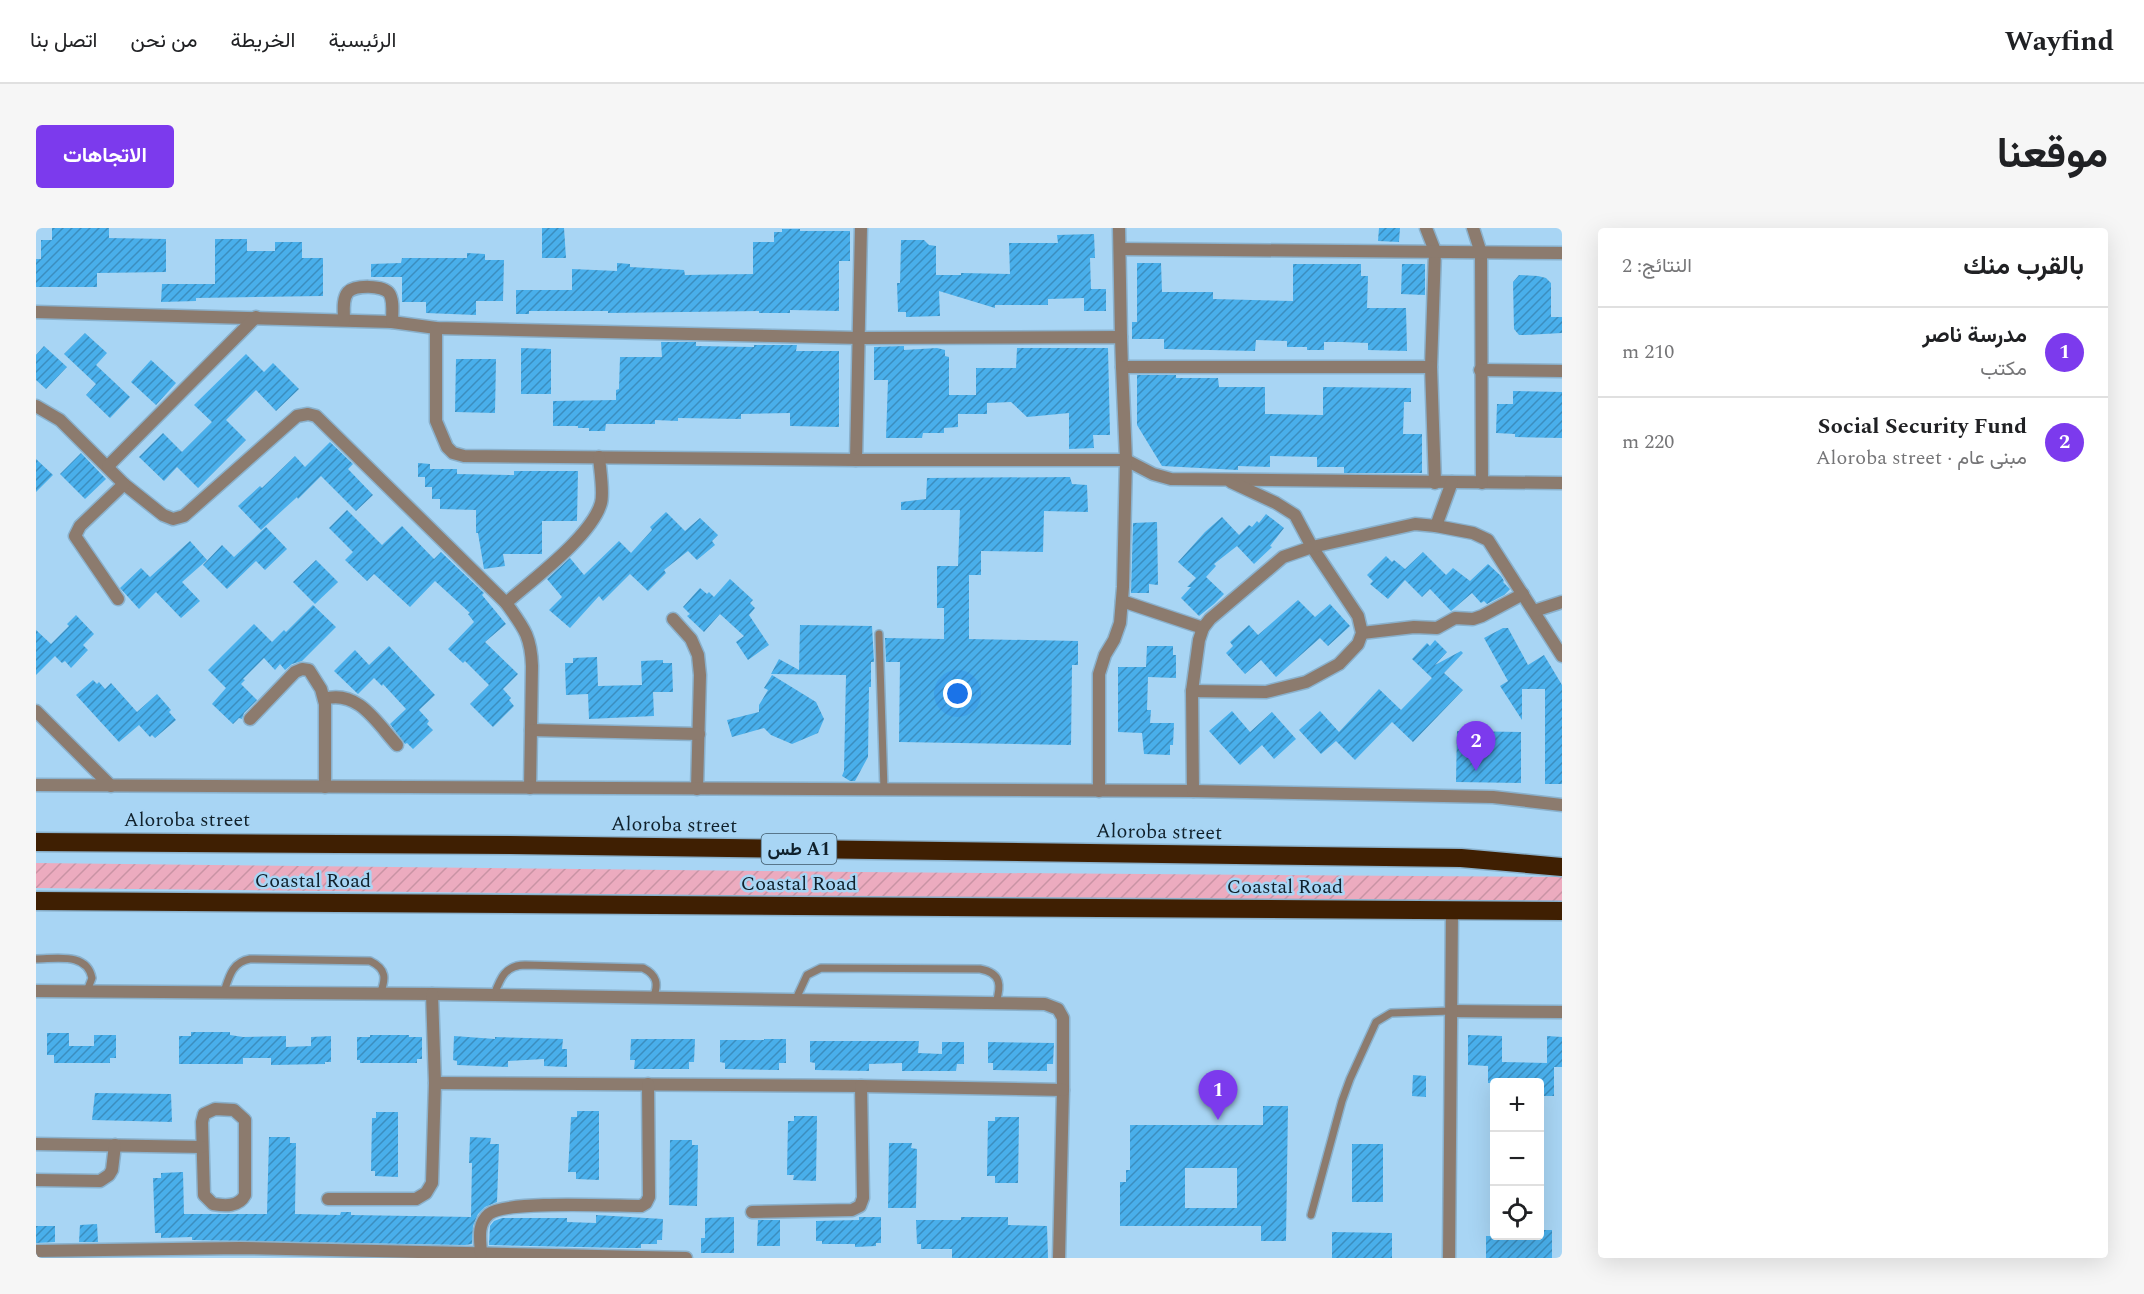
<!DOCTYPE html>
<html lang="ar">
<head>
<meta charset="utf-8">
<style>
	:root { --surface:#fff; --page:#f6f6f6; --text:#202124; --muted:#757577; --line:#e0e0e0; --accent:#7c3aed }
	body { margin:0; font-family:Spectral,Vazirmatn,serif; background:var(--page); color:var(--text); direction:rtl }
	.controls { position:absolute; right:18px; bottom:18px; display:grid; overflow:hidden; border-radius:6px; box-shadow:0 6px 24px #0002 }
	.controls button { width:54px; height:54px; display:grid; place-items:center; padding:0; border:0; border-bottom:2px solid var(--line); background:var(--surface); color:var(--text); font:30px sans-serif }
	.you { position:absolute; left:922px; top:466px; width:21px; height:21px; margin:-15px; border:4px solid #fff; border-radius:50%; background:#1a73e8; box-shadow:0 0 0 9px #1a73e833 }
	.badge { display:grid; place-items:center; width:39px; height:39px; border-radius:50%; background:var(--accent); color:#fff; font-size:20px; font-weight:700 }
	.pin { position:absolute; translate:-50% -50px; filter:drop-shadow(0 2px 3px #0008) }
	.pin::after { content:''; position:absolute; top:32px; width:21px; height:18px; background:inherit; clip-path:polygon(0 0,100% 0,50% 100%) }
	.list { margin:0; padding:0; list-style:none }
	h2 { display:flex; justify-content:space-between; align-items:center; height:78px; margin:0; padding:0 24px; font-size:26px }
	h2 small { font-size:20px; font-weight:400; color:var(--muted) }
	.list li { display:grid; grid-template-columns:39px 1fr auto; gap:18px; align-items:center; box-sizing:border-box; height:90px; padding:0 24px; border-top:2px solid var(--line) }
	.list b { display:block; font-size:22px; white-space:nowrap }
	.list p { margin:0; font-size:20px; white-space:nowrap; color:var(--muted) }
	.list em { font-size:20px; font-style:normal; color:var(--muted) }
	.icon { flex:none; width:33px; height:33px; fill:none; stroke:currentColor; stroke-width:2; stroke-linecap:round; stroke-linejoin:round }
	.map { position:relative; flex:none; width:1526px; height:1030px; overflow:hidden; direction:ltr; border-radius:6px }
	header { display:flex; align-items:center; gap:36px; box-sizing:border-box; height:84px; padding:0 30px; background:var(--surface); border-bottom:2px solid var(--line) }
	header strong { font-size:28px }
	nav { display:flex; gap:33px; margin-inline-start:auto; font-size:21px }
	.intro { display:flex; align-items:center; justify-content:space-between; box-sizing:border-box; height:144px; padding:0 36px }
	h1 { margin:0; font-size:42px }
	.button { padding:15px 27px; border-radius:6px; background:var(--accent); color:#fff; font-size:21px; font-weight:700 }
	main { display:flex; gap:36px; padding:0 36px }
	aside { flex:1; background:var(--surface); border-radius:6px; box-shadow:0 6px 24px #0002 }
	.map>svg:first-child { display:block }
	.garden { fill:url(#garden-furrows) }
	.building { fill:url(#building-hatch); fill-rule:evenodd }
	.lines { fill:none; stroke-linecap:round; stroke-linejoin:round }
	.lane-casing { stroke:#8ab1cc; stroke-width:10 }
	.street-casing { stroke:#8ab1cc; stroke-width:15 }
	.highway-casing { stroke:#8ab1cc; stroke-width:21 }
	.lane { stroke:#8c7b6e; stroke-width:7 }
	.street { stroke:#8c7b6e; stroke-width:12 }
	.highway { stroke:#3f1f02; stroke-width:18 }
	.labels { text-anchor:middle; dominant-baseline:central; stroke-width:5; stroke-linejoin:round; paint-order:stroke }
	.shield { fill:#a8d5f4; stroke:#3e5768; stroke-width:1.5 }
	.shield-label { font-size:18px; font-weight:bold; fill:#10212c }
	.street-label { font-size:20px; fill:#10212c; stroke:#a8d5f4 }
</style>
</head>
<body>
<header>
<strong>Wayfind</strong>
<nav><a>الرئيسية</a><a>الخريطة</a><a>من نحن</a><a>اتصل بنا</a></nav>
</header>
<div class="intro"><h1>موقعنا</h1><a class="button">الاتجاهات</a></div>
<main>
<aside>
<h2>بالقرب منك<small>النتائج: 2</small></h2>
<ul class="list">
<li><span class="badge">1</span><div><b>مدرسة ناصر</b><p>مكتب</p></div><em>210 m</em></li>
<li><span class="badge">2</span><div><b>Social Security Fund</b><p>مبنى عام · Aloroba street</p></div><em>220 m</em></li>
</ul>
</aside>
<div class="map">
<svg width="1526" height="1030" viewBox="0 0 1526 1030">
	<defs>
		<pattern id="garden-furrows" width="10" height="10" patternUnits="userSpaceOnUse" patternTransform="scale(1.5)"><rect width="10" height="10" fill="#ecabbf"/><path d="M-1 1l2-2M0 10L10 0M9 11l2-2" fill="none" stroke="#c993a4"/></pattern>
		<pattern id="building-hatch" width="6" height="6" patternUnits="userSpaceOnUse" patternTransform="scale(1.5)"><rect width="6" height="6" fill="#49afeb"/><path d="M-1 1l2-2M0 6l6-6M5 7l2-2" fill="none" stroke="#3b8ebf"/></pattern>
	</defs>
	<rect width="100%" height="100%" fill="#a8d5f4"/>
	<path class="garden" d="M0 635 823 644 1526 649V673L850 669 0 660Z"/>
	<g class="building">
		<path d="M16 0H73V10L130 11V44L61 45V59H0V31H5V12H16Z"/>
		<path d="M506 0H528L530 30H506Z"/>
		<path d="M1343 0H1364L1363 14 1342 13Z"/>
		<path d="M746 1H764V3H814V33H803V83L754 82V85H723V83L572 85V83H493V86H480V62H536V41L581 43V35L594 36V39L648 42 649 47 717 46V14H738V4H746Z"/>
		<path d="M1058 6 1059 30H1054L1055 61H1070V83H1048V70L1012 71V77H959V80L903 63 904 88 870 89V84H862L861 55H864L865 12H888L893 17 900 18V47H925V45L974 46 973 15H1022L1021 7Z"/>
		<path d="M179 11H211V23H239V14H266V30H287V68L160 70V73L125 74 126 56H179Z"/>
		<path d="M431 25 449 26V32H468L467 73H440V87L390 85V74H366V49H335V36L365 35 366 30H431Z"/>
		<path d="M1101 35H1125L1126 64H1177V71L1257 73V36H1325V48H1332L1331 80H1370L1371 123 1332 122V115L1306 114H1288V122H1271V119H1251V113L1220 112 1219 123 1128 121V111H1096V94H1101Z"/>
		<path d="M1366 36H1389V67L1365 66Z"/>
		<path d="M1483 47 1502 48 1510 50 1515 55V89H1526V105L1489 107H1483L1478 101 1477 54Z"/>
		<path d="M49 105 71 125 60 137 94 169 74 190 50 167 60 156 28 126Z"/>
		<path d="M625 114H660V118L718 119V117H761L760 123H803V199L754 198V185L705 186V191L642 190V193L619 192V196H570L569 203H553V200H542V198H517V173L580 172V162L583 161 584 129H626Z"/>
		<path d="M8 118 31 139 10 161 0 152V127Z"/>
		<path d="M868 118V122L901 120 909 122V128L913 129V167H940V140H980L981 120H1072L1074 207H1057L1058 220 1033 221V185L991 189 975 174 951 175V186H922V199L908 200V205H887L886 210H850L852 152H838V119Z"/>
		<path d="M485 120 515 121V166H485Z"/>
		<path d="M210 126 228 144 237 135 263 161 240 183 220 162 190 192 210 212 162 260 141 239 128 253 103 229 127 205 146 224 176 194 158 177Z"/>
		<path d="M420 131H460L459 185 419 184Z"/>
		<path d="M115 132 140 155 120 177 95 154Z"/>
		<path d="M1101 147H1140V150H1182L1183 159H1229V186L1287 187V159L1375 160V174H1368L1367 206H1386V245H1308V239H1281V229L1234 228V239L1202 238V242L1126 238 1101 197Z"/>
		<path d="M1477 163 1526 164V210L1479 209V206L1460 205 1461 176H1477Z"/>
		<path d="M294 214 317 236 312 241 337 267 320 283 285 248 262 271 261 269 225 302 202 278 224 258 226 260 259 228 269 239Z"/>
		<path d="M45 225 70 251 49 271 24 246Z"/>
		<path d="M0 231 17 247 0 264Z"/>
		<path d="M382 235 394 236V241H421V246L478 247V243H542L541 293H506V326H467L469 338 448 341 442 305H440V282L404 281V271H396V259H389V249H382Z"/>
		<path d="M1034 249 1036 256 1051 257 1052 284 1008 283 1007 324 945 323V347H933V411L1042 413V437H1036L1035 517 863 514 864 434H850L849 410 908 411V380H901V338H922L924 282H865V274L890 271 891 250Z"/>
		<path d="M311 282 346 317 366 298 398 331 405 324 448 365 446 367 470 396 449 414 482 446 467 461 475 470 473 472 478 478 457 499 434 476 453 457 429 433 427 435 412 421 438 394 432 386 434 385 399 353 374 379 338 346 331 353 309 332 317 324 293 300Z"/>
		<path d="M630 284 649 303 664 290 682 307 676 313 679 317 661 332 652 323 628 342 630 345 612 363 594 346 567 373 563 368 534 400 513 382 526 369 511 351 534 330 548 347 583 313 595 325 616 302 614 299Z"/>
		<path d="M1230 286 1248 300 1234 318 1236 319 1218 336 1201 318 1178 336 1180 338 1170 349 1188 366 1178 376 1163 388 1145 370 1155 359H1151L1160 350 1142 334 1169 304 1186 289 1203 307 1213 297 1216 299 1221 293 1223 295Z"/>
		<path d="M1121 294 1122 357 1113 356V365H1095L1097 295Z"/>
		<path d="M230 299 251 321 229 342 220 333 191 361 167 337 186 317 198 329Z"/>
		<path d="M154 313 171 332 146 354 164 373 145 390 120 364 103 381 84 360 105 340 114 349Z"/>
		<path d="M1387 324 1410 347 1417 340 1434 353 1452 336 1465 348 1468 353 1467 354 1474 361 1468 367 1451 376 1448 373 1445 375 1436 365 1415 383 1394 361 1386 369 1369 352 1352 371 1334 356 1337 353 1331 347 1350 328 1356 334 1358 332 1369 341Z"/>
		<path d="M280 332 302 354 279 376 257 354Z"/>
		<path d="M694 351 717 372 714 375 719 380 713 387 733 417 712 432 700 414 708 408 684 386 668 404 651 388 654 386 647 379 664 360 671 366 673 364 678 369Z"/>
		<path d="M1262 372 1279 389 1294 376 1314 398 1292 418 1284 410 1240 449 1225 432 1209 446 1190 425 1197 418 1194 414 1213 397 1222 407Z"/>
		<path d="M277 377 300 399 266 433 256 436 249 442 244 436 239 442 228 430 207 451 209 452 205 456 221 472 208 485 206 491 203 490 197 496 176 476 190 460 172 442 218 396 236 414 248 402 250 404Z"/>
		<path d="M40 387 58 406 47 417 52 422 35 440 29 433 26 435 19 428 0 447V402L15 416 33 398 31 396Z"/>
		<path d="M764 397 836 398 838 434H835V459H833L832 529 819 553H814L806 548 808 543 810 447 735 446 743 431 763 442Z"/>
		<path d="M1467 400H1472L1492 437 1508 427 1526 457V556H1509V461H1486V492L1464 458 1472 453 1448 410Z"/>
		<path d="M1399 412 1411 424 1399 437 1425 423 1427 425 1408 445 1427 462 1377 514 1356 494 1319 532 1300 513 1285 526 1263 502 1284 483 1303 504 1343 461 1365 482 1396 450 1376 431 1391 415 1394 418Z"/>
		<path d="M353 418 399 467 383 482 393 493 391 496 397 502 377 521 371 515 369 516 354 496 370 481 347 456 346 458 338 450 322 466 298 443 319 422 333 437Z"/>
		<path d="M1111 418H1137V427H1140V450L1112 449 1111 482H1115L1114 495H1138L1137 517H1134V527L1108 526 1106 505 1082 504V439H1110Z"/>
		<path d="M561 429 562 458 606 457 605 433 627 432V435H636L637 464H617L618 488 553 491 552 466 530 467 529 435H537V430Z"/>
		<path d="M736 447 780 474 788 491 782 505 756 516 735 507 728 500 696 509 691 492 723 484V477L732 462 728 460Z"/>
		<path d="M57 452 61 456 63 454 69 461 75 455 101 484 121 466 135 482 133 484 140 492 119 510 116 507 114 509 103 497 83 514 40 467Z"/>
		<path d="M1196 483 1214 504 1236 484 1260 511 1238 531 1226 517 1204 537 1173 503Z"/>
		<path d="M1421 503 1485 504V555L1420 554Z"/>
		<path d="M155 804H194V807L207 809 250 808V819L275 818V809L295 808V834H289V836L235 837V830H207V836H143V808H155Z"/>
		<path d="M11 805H33V818H58V807H80V830H74V835H18V827H11Z"/>
		<path d="M334 807H373V809H386V831H381V835H324V832H321V809H334Z"/>
		<path d="M1432 807 1466 808V834L1511 835V808L1526 809V839H1518V868H1503V855H1452V838L1432 837Z"/>
		<path d="M418 808 459 811V809L527 811 526 821H531V839L508 838V831L472 833V839L421 837V833L417 832Z"/>
		<path d="M595 811H659L658 834H653V841H598L599 832H594Z"/>
		<path d="M728 811H750V835H743V842L689 841V835L684 834V812H728Z"/>
		<path d="M774 813H883L882 825 906 826V814H928V836H921L920 843H866V835L833 836V843L779 842V835L774 834Z"/>
		<path d="M952 814 1018 815 1017 836H1011V843L957 842V835H952Z"/>
		<path d="M1377 847 1390 848V869L1376 868Z"/>
		<path d="M59 865 135 866 136 894 56 892Z"/>
		<path d="M1227 878H1252L1250 1013H1225V998H1084V954H1090V942H1094V897H1227ZM1149 940H1201V980H1149Z"/>
		<path d="M541 883H563V952L540 951V944H532L535 889H541Z"/>
		<path d="M340 884H362V949L339 948V943H335L336 890H340Z"/>
		<path d="M758 888H781L780 953 757 952 758 947H751L752 893H758Z"/>
		<path d="M959 889H983L982 955H959V948H951L952 893H959Z"/>
		<path d="M233 909H254V915H260L259 986 304 987 305 984H315V987L435 989 436 935H433L434 909 455 910 454 916H463L461 974 449 979 442 986 437 998 436 1016 429 1017 156 1012V1009L125 1010V1005H119L117 950H125V945L147 944 148 986H231Z"/>
		<path d="M634 912H656V917H662L661 978 633 977Z"/>
		<path d="M853 915H876L875 920 881 921 880 980H852Z"/>
		<rect x="1316" y="916" width="31" height="58"/>
		<path d="M560 987 627 991 626 1012H621V1016H605V1020H589L453 1017 454 998 458 993 466 990H531V994L560 995Z"/>
		<path d="M698 989V1025H665V1010H669V990Z"/>
		<path d="M823 989H845V1015H840V1018L819 1019V1016H786V1013H780V993L823 992Z"/>
		<path d="M925 989H972V997L1011 998 1012 1030H916V1021H885V1016H881L880 992H925Z"/>
		<path d="M722 992H744V1018H721Z"/>
		<path d="M61 996 62 1014H43L44 997Z"/>
		<path d="M0 998H19V1014L0 1015Z"/>
		<path d="M1503 1002H1516V1030H1450V1008H1503Z"/>
		<path d="M1296 1004 1356 1005V1030H1296Z"/>
	</g>
	<g class="lines">
		<g class="lane-casing">
			<g id="lane">
				<path d="M843 406 848 562"/>
				<path d="M0 731C20 731 51 724 56 750L51 763"/>
				<path d="M188 764C193 749 196 734 214 731L334 733C351 741 350 751 344 766"/>
				<path d="M458 767C464 751 469 737 489 737L607 740C621 747 623 756 617 770"/>
				<path d="M759 773 771 747 785 740 944 741C966 745 965 758 960 775"/>
				<path d="M1275 987 1306 873 1314 851 1340 794 1355 785 1415 783"/>
			</g>
		</g>
		<g class="street-casing">
			<g id="street">
				<path d="M825 0 820 232H1090L1117 246 1135 251 1526 255"/>
				<path d="M1083 0 1085 109"/>
				<path d="M1390 0 1399 23 1395 139 1399 255"/>
				<path d="M1437 0 1445 25 1446 255"/>
				<path d="M1084 21 1526 25"/>
				<path d="M0 84 356 94 400 100 824 110 1085 109 1086 139H1395"/>
				<path d="M308 92C308 84 306 71 312 64 319 57 347 57 353 65 358 72 356 86 356 94"/>
				<path d="M400 100V193L411 219 417 225 428 228 820 232"/>
				<path d="M1444 142 1526 143"/>
				<path d="M0 178 24 192 88 256 127 287 137 291 148 288 261 188 272 186 280 188 470 375C487 399 495 407 496 438L494 560"/>
				<path d="M72 238 220 89"/>
				<path d="M1400 298 1437 305 1452 312 1526 428"/>
				<path d="M82 371 39 308 44 298 88 256"/>
				<path d="M1086 373 1167 400"/>
				<path d="M470 375C496 352 556 308 565 275 568 264 564 242 563 229"/>
				<path d="M1498 383 1526 374"/>
				<path d="M637 391 655 411 662 427 664 447 661 561"/>
				<path d="M1326 405 1378 399 1401 400 1419 390 1437 391 1446 388 1487 366"/>
				<path d="M1156 463 1230 464 1270 454 1303 436 1322 416 1326 405 1322 388 1276 319 1259 287 1240 275 1195 254"/>
				<path d="M288 471C322 461 341 495 361 517"/>
				<path d="M0 483 75 558"/>
				<path d="M214 491 259 444 266 441 273 442 285 461 289 476V559"/>
				<path d="M495 502 663 506"/>
				<path d="M0 557 1157 563 1457 569 1526 577"/>
				<path d="M1063 563V446L1069 427 1078 412 1084 395 1087 359 1090 232 1086 139"/>
				<path d="M1157 563 1156 463 1163 412 1167 400 1174 391 1247 329 1276 319 1379 296 1400 298 1416 254"/>
				<path d="M0 763 396 766 1009 776 1022 781 1027 790V862L1023 1030"/>
				<path d="M1415 783 1526 784"/>
				<path d="M399 855 825 858 1027 862"/>
				<path d="M179 881 198 882 209 892V967C203 979 189 978 177 976L168 967 166 894 168 886Z"/>
				<path d="M0 916 166 919"/>
				<path d="M0 952 64 953 73 947 76 942 79 917"/>
				<path d="M292 971H380L390 965 396 955 399 855 396 766"/>
				<path d="M716 984 816 982 824 978 827 970 825 858"/>
				<path d="M0 1023 204 1020 650 1030"/>
				<path d="M445 1025C444 1011 441 996 453 986 470 972 578 978 605 978L610 975 613 969 612 856"/>
				<path d="M1413 1030 1416 683"/>
			</g>
		</g>
		<g class="highway-casing">
			<g id="highway">
				<path d="M0 614 474 617 1425 630 1526 639"/>
				<path d="M0 673 1526 683"/>
			</g>
		</g>
		<use href="#lane" class="lane"/>
		<use href="#street" class="street"/>
		<use href="#highway" class="highway"/>
	</g>
	<g class="labels">
		<rect class="shield" x="725.5" y="606" width="75" height="30" rx="4.5"/>
		<g class="shield-label">
			<text x="763" y="621">طس A1</text>
		</g>
		<g class="street-label">
			<text x="151" y="592">Aloroba street</text>
			<text transform="translate(638 597) rotate(1)">Aloroba street</text>
			<text transform="translate(1123 604) rotate(1)">Aloroba street</text>
			<text x="277" y="653">Coastal Road</text>
			<text x="763" y="656">Coastal Road</text>
			<text x="1249" y="659">Coastal Road</text>
		</g>
	</g>
</svg>
<div class="controls">
<button>+</button>
<button>−</button>
<button><svg class="icon" aria-label="locate" viewBox="0 0 24 24"><circle cx="12" cy="12" r="6"/><path d="M12 2v4M12 18v4M2 12h4M18 12h4"/></svg></button>
</div>
<div class="you"></div>
<div class="pin badge" style="left:1182px;top:892px">1</div>
<div class="pin badge" style="left:1440px;top:543px">2</div>
</div>
</main>
</body>
</html>
